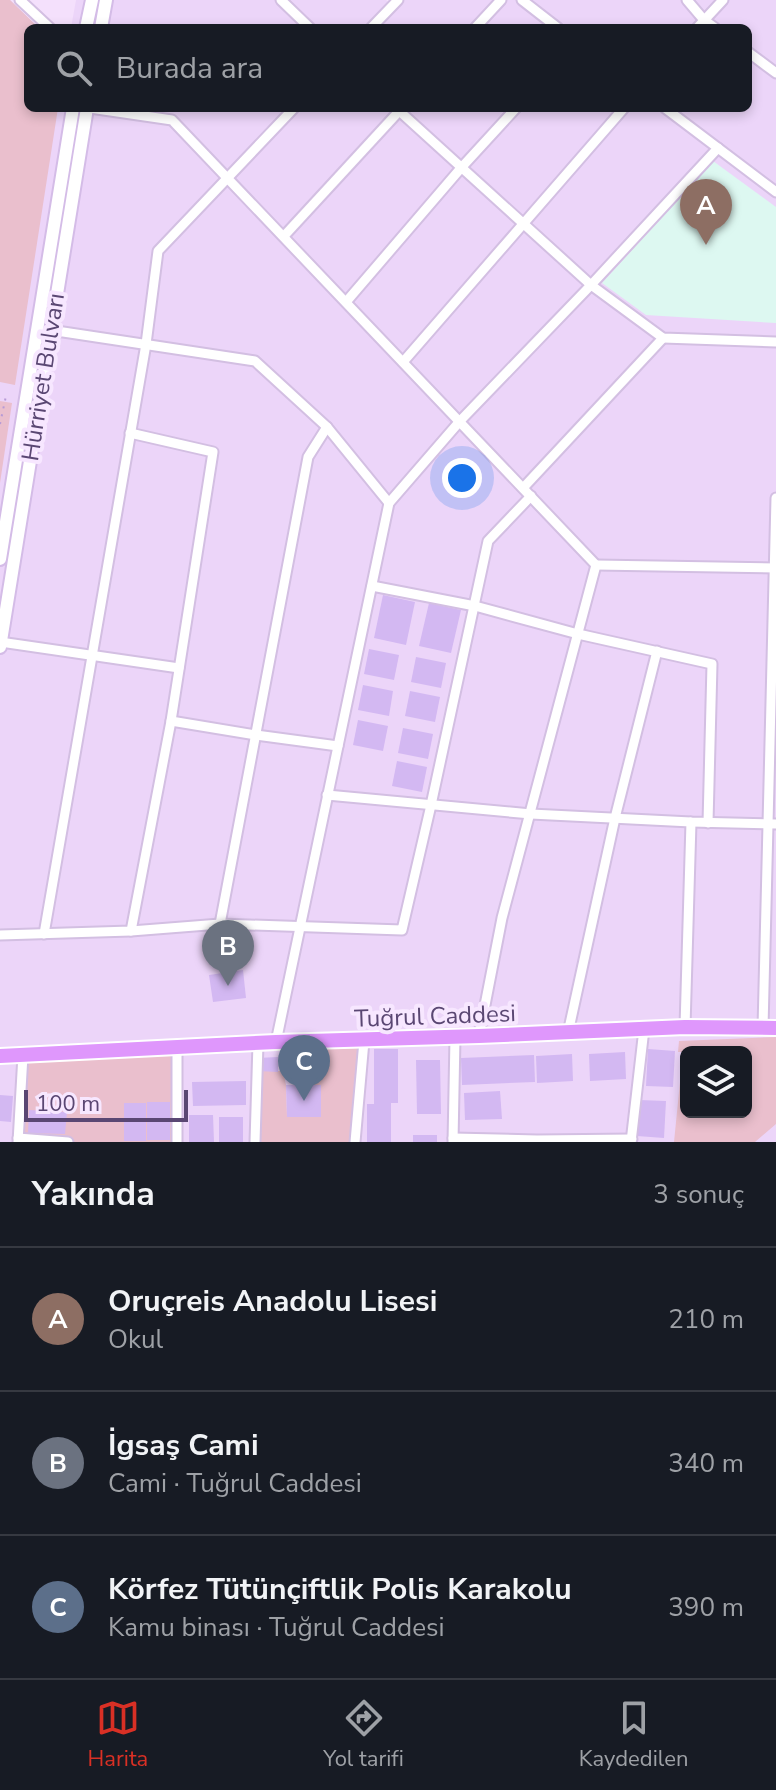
<!DOCTYPE html>
<html lang="tr">
<head>
<meta charset="utf-8">
<style>
	:root { --surface:#171b24; --page:#20242c; --text:#f1f3f6; --muted:#9ea1a6; --line:#363941; --accent:#d93025 }
	body { margin:0; font-family:"Nunito Sans",sans-serif; background:var(--page); color:var(--text) }
	.controls { position:absolute; right:24px; bottom:24px; display:grid; overflow:hidden; border-radius:12px; box-shadow:0 4px 12px #0003 }
	.controls button { width:72px; height:72px; display:grid; place-items:center; padding:0; border:0; border-bottom:2px solid var(--line); background:var(--surface); color:var(--text); font:40px sans-serif }
	.scale { position:absolute; left:24px; bottom:20px; width:164px; box-sizing:border-box; padding-left:8px; border:4px solid #5a4773; border-top:0; font-size:22px; line-height:28px; white-space:nowrap; color:#5a4773; -webkit-text-stroke:6px #f7e7ff; paint-order:stroke }
	.you { position:absolute; left:462px; top:478px; width:28px; height:28px; margin:-20px; border:6px solid #fff; border-radius:50%; background:#1a73e8; box-shadow:0 0 0 12px #1a73e833 }
	.badge { display:grid; place-items:center; width:52px; height:52px; border-radius:50%; background:var(--accent); color:#fff; font-size:26px; font-weight:700 }
	.pin { position:absolute; translate:-50% -66px; filter:drop-shadow(0 2px 4px #0008) }
	.pin::after { content:''; position:absolute; top:42px; width:28px; height:24px; background:inherit; clip-path:polygon(0 0,100% 0,50% 100%) }
	.list { margin:0; padding:0; list-style:none }
	h2 { display:flex; justify-content:space-between; align-items:center; height:104px; margin:0; padding:0 32px; font-size:34px }
	h2 small { font-size:26px; font-weight:400; color:var(--muted) }
	.list li { display:grid; grid-template-columns:52px 1fr auto; gap:24px; align-items:center; box-sizing:border-box; height:144px; padding:0 32px; border-top:2px solid var(--line) }
	.list b { display:block; font-size:30px; white-space:nowrap }
	.list p { margin:0; font-size:26px; white-space:nowrap; color:var(--muted) }
	.list em { font-size:26px; font-style:normal; color:var(--muted) }
	.icon { flex:none; width:44px; height:44px; fill:none; stroke:currentColor; stroke-width:2; stroke-linecap:round; stroke-linejoin:round }
	.map { position:relative; flex:none; width:776px; height:1142px; overflow:hidden }
	.search { position:absolute; background:var(--surface); box-shadow:0 4px 12px #0003; left:24px; right:24px; top:24px; height:88px; display:flex; align-items:center; gap:20px; box-sizing:border-box; padding:0 28px; border-radius:12px; color:var(--muted); font-size:30px }
	.sheet { height:536px; background:var(--surface) }
	nav { display:flex; justify-content:space-around; align-items:center; box-sizing:border-box; height:112px; border-top:2px solid var(--line); background:var(--surface); font-size:22px; color:var(--muted) }
	nav a { display:grid; justify-items:center; gap:4px }
	nav .on { color:var(--accent) }
	.map>svg:first-child { display:block }
	.residential { fill:#ecd5f9; fill-rule:evenodd }
	.education { fill:#ddf8f1 }
	.green { fill:#eabfcd; fill-rule:evenodd }
	.building { fill:#d3b8f2 }
	.lines { fill:none; stroke-linecap:round; stroke-linejoin:round }
	.street-casing { stroke:#d3bfe2; stroke-width:13 }
	.secondary-casing { stroke:#d4bce7; stroke-width:16 }
	.primary-casing { stroke:#fff; stroke-width:18 }
	.path { stroke:#b79bd6; stroke-width:2; stroke-dasharray:2 6; stroke-linecap:butt }
	.street { stroke:#fff; stroke-width:9 }
	.secondary { stroke:#fff; stroke-width:12 }
	.primary { stroke:#df97fc; stroke-width:14 }
	.labels { text-anchor:middle; dominant-baseline:central; stroke-width:8; stroke-linejoin:round; paint-order:stroke }
	.street-label { font-size:24px; fill:#5a4773; stroke:#f7e7ff }
</style>
</head>
<body>
<div class="map">
<svg width="776" height="1142" viewBox="0 0 776 1142">
	<rect width="100%" height="100%" fill="#f4e0fc"/>
	<path class="residential" d="M0 0H10L39 28H28V108H748V28H71L76 0H386L395 9 405 0H776V1142H0ZM686 1052H746V1112H686Z"/>
	<path class="education" d="M713 161 776 207V323L646 315 602 283Z"/>
	<g class="green">
		<path d="M0 0H10L39 28H28V108H58L15 385 0 382Z"/>
		<path d="M0 401 12 403 0 483Z"/>
		<path d="M776 1037V1124L755 1142H674L683 1052H678L679 1041ZM746 1052V1112H686V1052Z"/>
		<path d="M177 1047V1142H68L18 1138 23 1055Z"/>
		<path d="M363 1048 355 1142H255L257 1071H283L286 1085 287 1117H321V1085H313V1076L318 1069 317 1049Z"/>
	</g>
	<g class="building">
		<path d="M383 595 415 602 406 645 374 638Z"/>
		<path d="M429 603 461 610 451 653 419 646Z"/>
		<path d="M369 649 399 655 394 680 364 674Z"/>
		<path d="M416 657 446 663 441 688 411 682Z"/>
		<path d="M363 685 393 691 389 716 358 710Z"/>
		<path d="M410 691 440 697 435 722 405 716Z"/>
		<path d="M358 720 388 726 383 751 353 745Z"/>
		<path d="M403 728 433 734 428 759 398 753Z"/>
		<path d="M397 761 427 767 422 792 392 786Z"/>
		<path d="M243 970 246 998 213 1002 209 975Z"/>
		<path d="M374 1049H398V1103H391V1142H367V1104H374Z"/>
		<path d="M648 1049 675 1051 673 1087 646 1086Z"/>
		<path d="M625 1052 626 1079 590 1081 589 1054Z"/>
		<path d="M572 1054 573 1081 537 1083 536 1056Z"/>
		<path d="M534 1055 535 1082 462 1085 461 1058Z"/>
		<path d="M278 1057V1072L257 1071V1058Z"/>
		<path d="M416 1060H440L441 1114H417Z"/>
		<path d="M294 1076H313V1085H321V1117H287L286 1085H294Z"/>
		<path d="M246 1081V1105L193 1106 192 1082Z"/>
		<path d="M500 1091 502 1119 465 1120 464 1093Z"/>
		<path d="M0 1095 13 1096 11 1122 0 1121Z"/>
		<path d="M639 1100 666 1101 664 1138 637 1136Z"/>
		<rect x="147" y="1102" width="23" height="38"/>
		<rect x="124" y="1103" width="22" height="38"/>
		<path d="M29 1110 67 1112 65 1134 28 1133Z"/>
		<path d="M189 1115H213L214 1142H189Z"/>
		<rect x="219" y="1117" width="24" height="25"/>
		<rect x="413" y="1135" width="24" height="7"/>
	</g>
	<g class="lines">
		<g class="street-casing">
			<g id="street">
				<path d="M20 0 50 28"/>
				<path d="M281 0 310 28"/>
				<path d="M522 0 558 28"/>
				<path d="M687 0 704 20 715 28"/>
				<path d="M371 28 398 0"/>
				<path d="M475 28 501 0"/>
				<path d="M697 28 723 0"/>
				<path d="M748 52 776 73"/>
				<path d="M90 108 172 120 596 565 502 918 479 1036"/>
				<path d="M396 108 591 285 663 338 776 342"/>
				<path d="M665 108 776 192"/>
				<path d="M284 236 402 108"/>
				<path d="M346 302 461 168 516 108"/>
				<path d="M50 330 255 361 327 427 389 503"/>
				<path d="M403 362 624 108"/>
				<path d="M130 433 213 452 171 721 131 931"/>
				<path d="M523 488 663 338"/>
				<path d="M596 565 776 568"/>
				<path d="M372 586 475 606 578 634 712 664 708 823"/>
				<path d="M0 642 179 668"/>
				<path d="M171 721 256 735 338 746"/>
				<path d="M327 795 531 814 691 822 776 824"/>
				<path d="M220 924 308 457 327 427"/>
				<path d="M44 934 146 344 158 251 294 108"/>
				<path d="M0 935 131 931 220 924 402 930 431 805 488 541 531 496"/>
				<path d="M685 1027 691 822"/>
				<path d="M763 1028 776 498"/>
				<path d="M568 1033 615 818 657 651"/>
				<path d="M276 1042 389 503 460 421 591 285 718 148"/>
				<path d="M18 1138 68 1142"/>
				<path d="M453 1138 537 1140 632 1139"/>
				<path d="M18 1142 23 1055"/>
				<path d="M177 1142V1047"/>
				<path d="M255 1142 258 1043"/>
				<path d="M355 1142 364 1041"/>
				<path d="M453 1142 455 1037"/>
				<path d="M631 1142 644 1029"/>
			</g>
		</g>
		<g class="secondary-casing">
			<g id="secondary">
				<path d="M86 28 92 0"/>
				<path d="M101 28 106 0"/>
				<path d="M0 559 73 108"/>
				<path d="M0 647 87 108"/>
			</g>
		</g>
		<g class="primary-casing">
			<path id="primary" d="M0 1056 276 1042 479 1036 685 1027 776 1028"/>
		</g>
		<g class="path">
			<path d="M0 424 6 396"/>
			<path d="M304 1076 306 1055"/>
		</g>
		<use href="#street" class="street"/>
		<use href="#secondary" class="secondary"/>
		<use href="#primary" class="primary"/>
	</g>
	<g class="labels">
		<g class="street-label">
			<text transform="translate(43 377) rotate(-81)">Hürriyet Bulvarı</text>
			<text transform="translate(435 1016) rotate(-2)">Tuğrul Caddesi</text>
		</g>
	</g>
</svg>
<div class="controls">
<button><svg class="icon" aria-label="layers" viewBox="0 0 24 24"><path d="M12 4l9 5-9 5-9-5zM3 14l9 5 9-5"/></svg></button>
</div>
<div class="scale">100 m</div>
<div class="you"></div>
<div class="pin badge" style="left:706px;top:245px;background:#8d6e63">A</div>
<div class="pin badge" style="left:228px;top:986px;background:#6b7280">B</div>
<div class="pin badge" style="left:304px;top:1101px;background:#5c6f8a">C</div>
<div class="search"><svg class="icon" aria-label="search" viewBox="0 0 24 24"><circle cx="10" cy="10" r="6"/><path d="M15 15l6 6"/></svg>Burada ara</div>
</div>
<section class="sheet">
<h2>Yakında<small>3 sonuç</small></h2>
<ul class="list">
<li><span class="badge" style="background:#8d6e63">A</span><div><b>Oruçreis Anadolu Lisesi</b><p>Okul</p></div><em>210 m</em></li>
<li><span class="badge" style="background:#6b7280">B</span><div><b>İgsaş Cami</b><p>Cami · Tuğrul Caddesi</p></div><em>340 m</em></li>
<li><span class="badge" style="background:#5c6f8a">C</span><div><b>Körfez Tütünçiftlik Polis Karakolu</b><p>Kamu binası · Tuğrul Caddesi</p></div><em>390 m</em></li>
</ul>
</section>
<nav>
<a class="on"><svg class="icon" aria-label="map" viewBox="0 0 24 24"><path d="M3 6l6-2 6 2 6-2v14l-6 2-6-2-6 2zM9 4v14M15 6v14"/></svg>Harita</a>
<a><svg class="icon" aria-label="directions" viewBox="0 0 24 24"><path d="M12 3l9 9-9 9-9-9zM9 14v-3h6M13 9l2 2-2 2"/></svg>Yol tarifi</a>
<a><svg class="icon" aria-label="saved" viewBox="0 0 24 24"><path d="M7 4h10v16l-5-4-5 4z"/></svg>Kaydedilen</a>
</nav>
</body>
</html>
